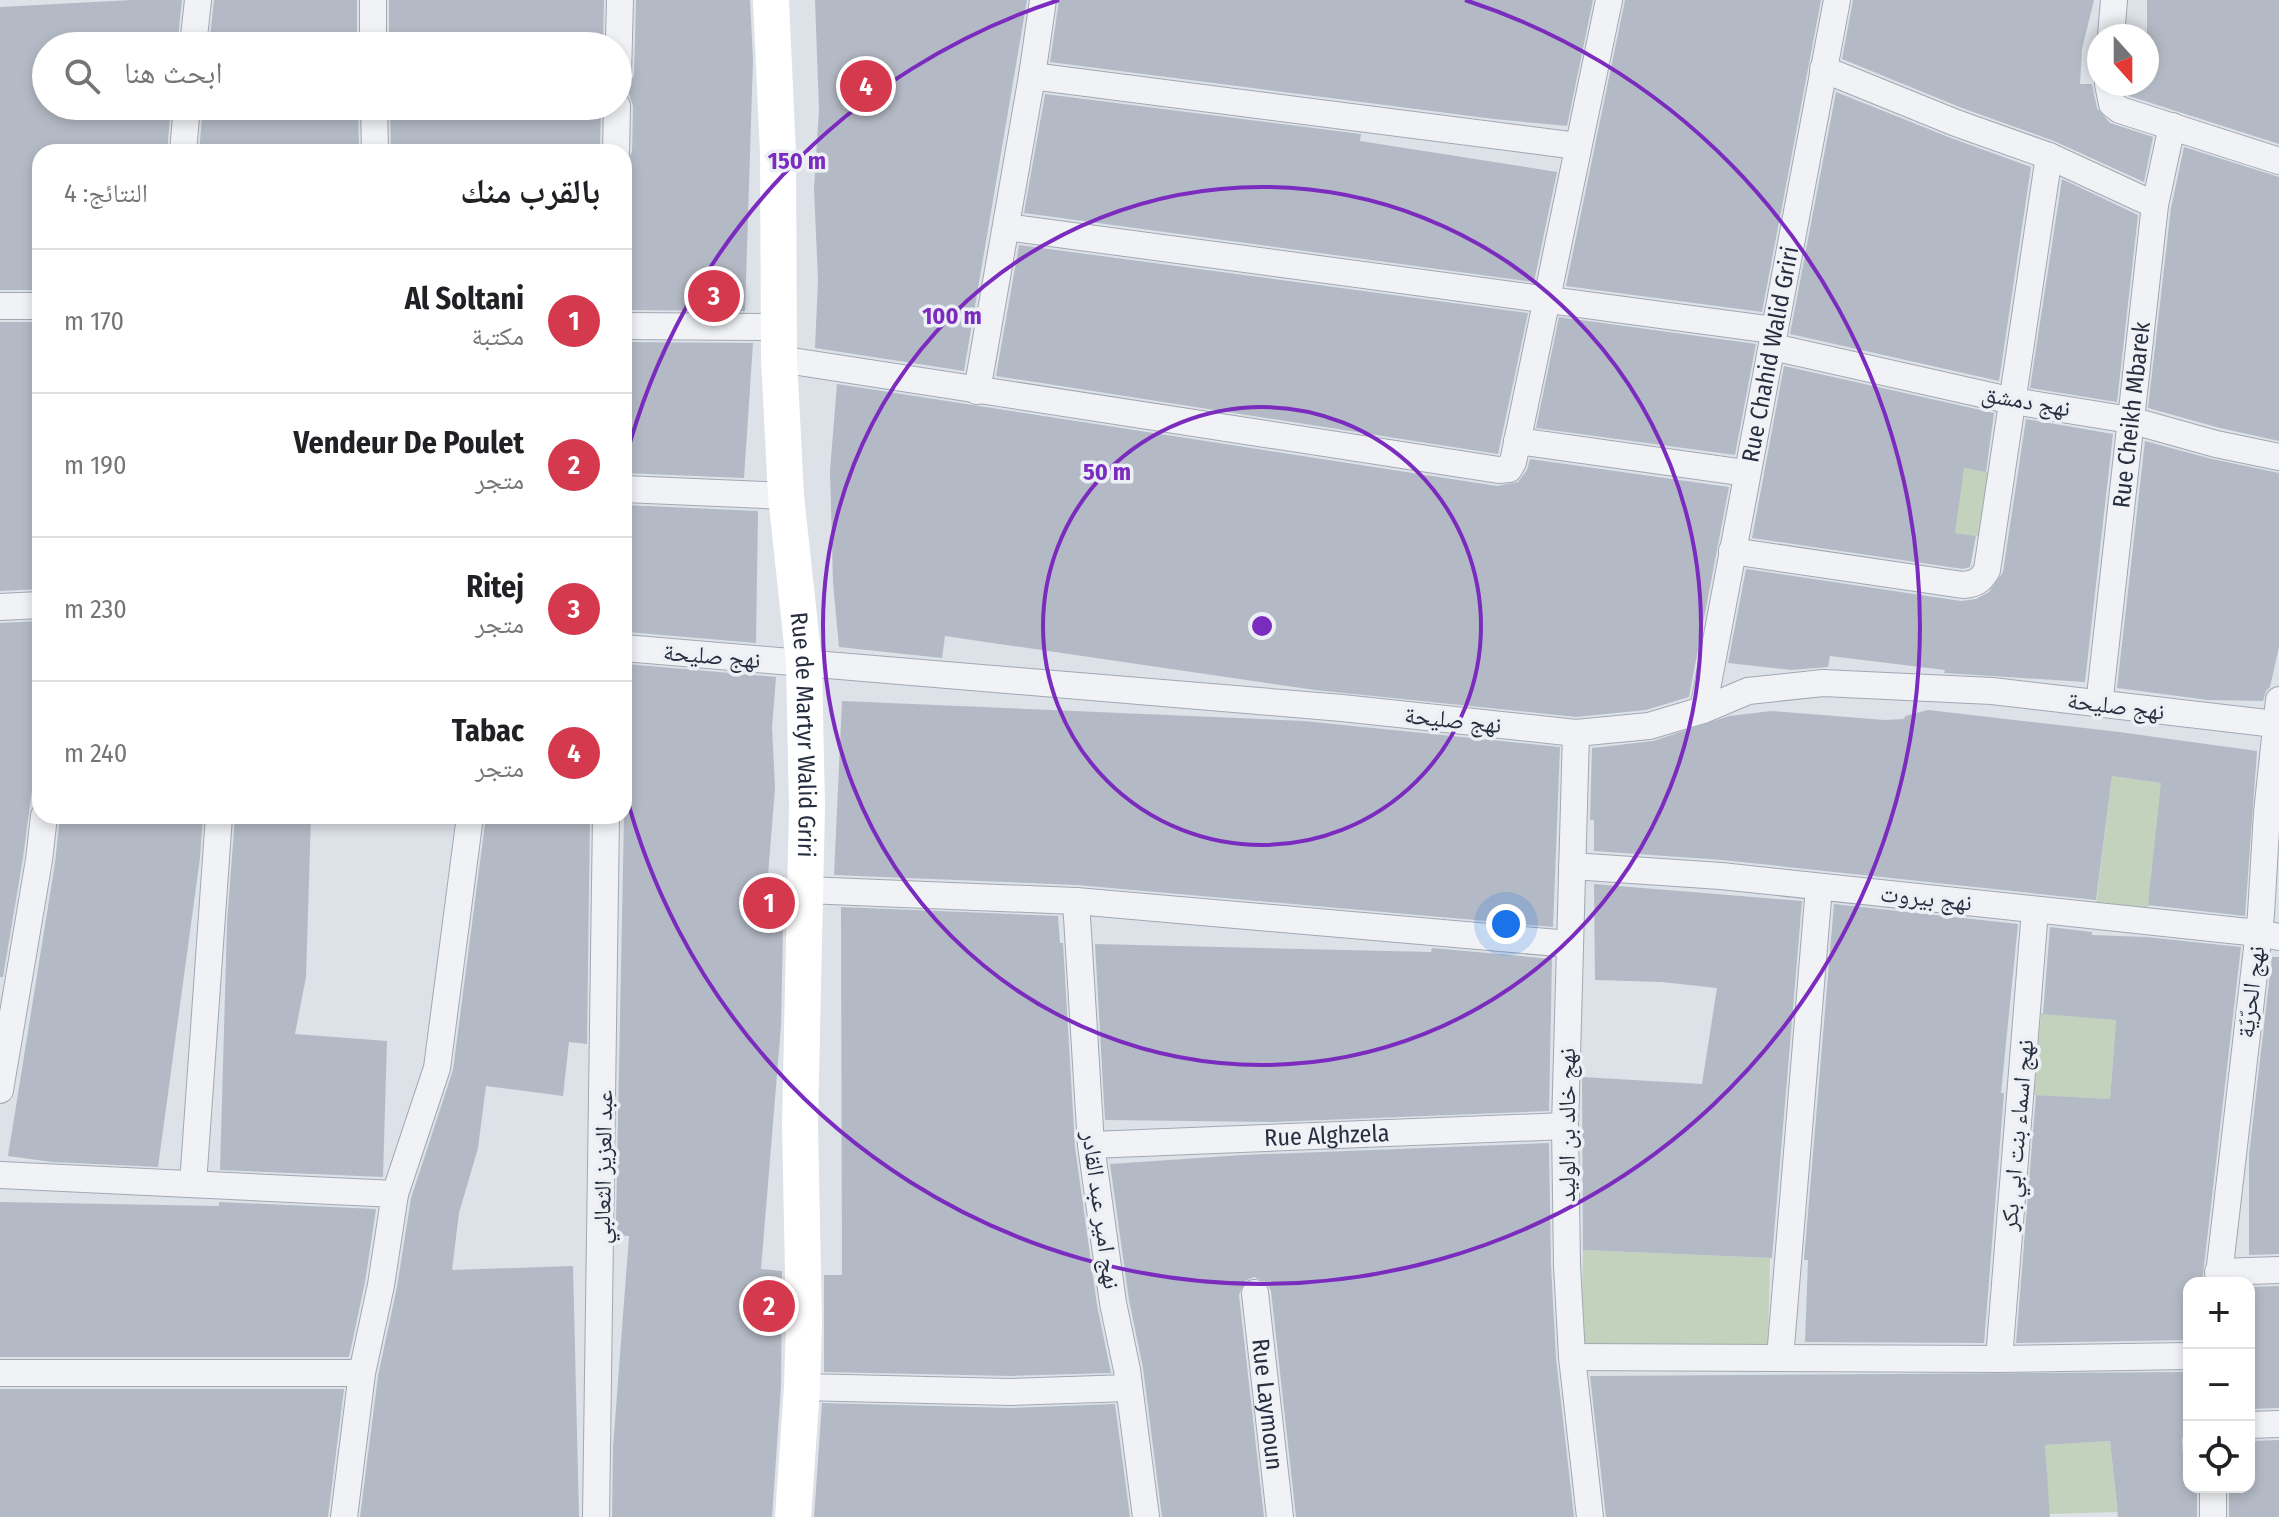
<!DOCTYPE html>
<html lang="ar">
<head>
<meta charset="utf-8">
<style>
	:root { --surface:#fff; --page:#f6f6f6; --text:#202124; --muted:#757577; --line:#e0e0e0; --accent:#d5394e }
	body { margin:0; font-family:"Fira Sans Condensed","Noto Naskh Arabic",sans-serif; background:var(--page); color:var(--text); direction:rtl }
	.controls { position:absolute; right:24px; bottom:24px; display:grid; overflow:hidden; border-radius:16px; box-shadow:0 4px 12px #0003 }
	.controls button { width:72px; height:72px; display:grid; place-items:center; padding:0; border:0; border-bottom:2px solid var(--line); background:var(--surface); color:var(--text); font:40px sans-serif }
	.compass { position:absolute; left:2087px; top:24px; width:72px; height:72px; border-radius:50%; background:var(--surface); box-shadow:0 4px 12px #0003; rotate:159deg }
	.you { position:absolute; left:1506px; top:924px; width:28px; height:28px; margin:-20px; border:6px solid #fff; border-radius:50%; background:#1a73e8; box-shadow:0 0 0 12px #1a73e833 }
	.badge { display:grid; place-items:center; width:52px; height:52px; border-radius:50%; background:var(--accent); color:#fff; font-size:26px; font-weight:700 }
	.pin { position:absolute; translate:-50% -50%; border:4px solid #fff; box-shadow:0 2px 8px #0006 }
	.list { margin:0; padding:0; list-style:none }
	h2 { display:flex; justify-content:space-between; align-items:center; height:104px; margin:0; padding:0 32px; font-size:34px }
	h2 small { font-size:26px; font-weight:400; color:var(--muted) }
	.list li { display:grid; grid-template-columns:52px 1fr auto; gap:24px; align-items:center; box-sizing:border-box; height:144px; padding:0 32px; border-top:2px solid var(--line) }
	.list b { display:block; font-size:30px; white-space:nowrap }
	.list p { margin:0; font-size:26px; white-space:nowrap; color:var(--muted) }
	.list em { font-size:26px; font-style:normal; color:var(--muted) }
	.icon { flex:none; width:44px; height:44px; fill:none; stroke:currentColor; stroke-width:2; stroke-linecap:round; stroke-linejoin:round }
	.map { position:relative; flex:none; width:2279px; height:1517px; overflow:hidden; direction:ltr }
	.search { position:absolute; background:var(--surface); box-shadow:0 4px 12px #0003; left:32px; top:32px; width:600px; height:88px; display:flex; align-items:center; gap:20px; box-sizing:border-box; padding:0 28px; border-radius:44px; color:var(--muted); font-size:30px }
	.panel { position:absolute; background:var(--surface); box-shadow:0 4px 12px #0003; left:32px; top:144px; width:600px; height:680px; border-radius:24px; direction:rtl }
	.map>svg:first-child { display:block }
	.green { fill:#c2d2bd }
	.building { fill:#b4bac5 }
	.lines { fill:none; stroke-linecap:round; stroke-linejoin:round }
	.street-casing { stroke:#a2a8b2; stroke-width:28 }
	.street { stroke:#f0f2f6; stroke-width:26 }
	.secondary { stroke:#fff; stroke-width:36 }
	.ring { fill:none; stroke:#7b2cbf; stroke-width:4 }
	.labels { text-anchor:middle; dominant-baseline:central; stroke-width:7; stroke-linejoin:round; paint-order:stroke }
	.street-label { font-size:24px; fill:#262e3f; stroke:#ecf0f5 }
	.centre { fill:#7b2cbf; stroke:#ecf0f5; stroke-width:4 }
	.ring-label { font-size:24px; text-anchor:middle; font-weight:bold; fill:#7b2cbf; stroke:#ecf0f5; stroke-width:7; stroke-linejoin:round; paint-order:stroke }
</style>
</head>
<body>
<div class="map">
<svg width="2279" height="1517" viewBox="0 0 2279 1517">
	<rect width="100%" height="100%" fill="#dde1e8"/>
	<g class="green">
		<path d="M1956 467 1996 473 1986 538 1955 533Z"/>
		<path d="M2112 776 2162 783 2148 911 2096 905Z"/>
		<path d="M2041 1013 2116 1020 2110 1099 2034 1095Z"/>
		<path d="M1583 1250 1770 1258 1768 1347 1581 1345Z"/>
		<path d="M2110 1441 2117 1512 2049 1514 2045 1445Z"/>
	</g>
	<g class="building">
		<path d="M132 0H182L177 46H46V106H171L167 152H40V290H0V7Z"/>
		<path d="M214 0H357V46H209Z"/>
		<path d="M389 0H604L603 46H389Z"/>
		<path d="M636 0H750L753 60 745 311 624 310 625 165 632 152 633 106 627 88 634 75Z"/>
		<path d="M815 0H1027L964 371 815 348 818 280 814 189 819 110Z"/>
		<path d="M1059 0H1593L1567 126 1494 119 1050 62Z"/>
		<path d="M1625 0H1821L1762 312 1566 286Z"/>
		<path d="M1853 0H2094L2082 49 2080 84H2092L2097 108 2110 123 2153 137 2144 182 2054 141 1962 108 1842 59Z"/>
		<path d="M2147 0H2279V144L2126 95 2124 84H2147Z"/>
		<path d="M1836 92 1951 138 2031 167 1999 381 1790 334Z"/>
		<path d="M1045 94 1361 134 1360 141 1557 172 1534 282 1024 213Z"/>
		<path d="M203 106H358L359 152H199Z"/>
		<path d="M390 106H601L600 152H391Z"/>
		<path d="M2184 147 2279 177V441L2220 428 2148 408 2171 208Z"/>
		<path d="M2062 179 2138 215 2117 402 2030 388Z"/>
		<path d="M1019 245 1528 313 1498 454 996 376Z"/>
		<path d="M1559 317 1756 344 1735 455 1536 428Z"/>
		<path d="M0 322H40V589L0 591Z"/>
		<path d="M624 342 753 343 744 478 624 473Z"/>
		<path d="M1784 366 1994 413 1986 472 1964 468 1955 533 1976 536 1970 567 1963 569 1752 538Z"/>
		<path d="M837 384 1497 486 1518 482 1527 470 1530 459 1729 487 1689 697 1646 710 1576 717 1315 690 945 636 942 658 839 647 833 583 830 470Z"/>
		<path d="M2026 419 2113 434 2085 682 1944 673 1945 670 1830 656 1828 667 1791 670 1728 663 1746 569 1961 601 1976 599 1989 592 2003 572Z"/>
		<path d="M2145 441 2212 459 2279 473V647L2270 687 2266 691 2263 701 2208 700 2117 688Z"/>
		<path d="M624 505 758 511 756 643 627 632V628H624Z"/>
		<path d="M40 621V729L23 858 3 977H0V623Z"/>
		<path d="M627 664 776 677 772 727 775 788 768 875 784 876 781 1026 761 1269 782 1271 781 1386 772 1517H612L613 1447 629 1236 617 1235 616 1221Z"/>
		<path d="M842 701 1304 721 1560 747 1553 927 1077 885 834 875Z"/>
		<path d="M1928 710 2119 732 2257 751 2245 916 2148 905 2161 783 2112 776 2096 900 1723 860 1594 851V820H1590L1592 748 1653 741 1729 716 1771 711 1885 720 1904 719 1905 716Z"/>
		<path d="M60 816H203L200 858 158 1167 52 1162 8 1156 55 863Z"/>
		<path d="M235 816H311L306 977 295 1034 387 1041 383 1177 220 1170 227 923Z"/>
		<path d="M486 816H590L587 1044 569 1042 563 1096 486 1086 478 1148 459 1213 452 1270 573 1266 579 1517H360L378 1376 397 1287 411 1198 453 1070Z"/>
		<path d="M1594 884 1802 901 1772 1258 1583 1250 1582 1077 1702 1084 1717 988 1662 982 1595 980Z"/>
		<path d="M1834 904 2018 924 2001 1093H2004L1984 1343 1805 1342 1808 1260H1804Z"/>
		<path d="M841 907 1058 916 1060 943H1063L1075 1147 1097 1305 1111 1373 1011 1376 824 1372V1275H842Z"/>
		<path d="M2050 927 2092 932V935L2146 937 2241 947 2202 1283H2189V1340L2016 1343 2036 1095 2110 1099 2116 1020 2043 1014Z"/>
		<path d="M1095 944 1431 952 1432 948 1552 959 1549 1111 1273 1122 1105 1120Z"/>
		<path d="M2272 957H2279V1254L2249 1255V1155Z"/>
		<path d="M1549 1143 1551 1265 1556 1358 1574 1517H1296L1271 1291 1267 1283 1254 1277 1245 1281 1239 1295 1264 1517H1162L1143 1368 1129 1300 1110 1164 1243 1155Z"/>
		<path d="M0 1202 219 1206V1202L376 1209 365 1282 349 1357H0Z"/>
		<path d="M2279 1286V1408L2249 1409V1287Z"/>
		<path d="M2189 1372V1438H2182L2185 1487H2197V1517H2118L2110 1441 2045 1445 2050 1517H1606L1590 1376Z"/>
		<path d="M0 1389H344L328 1517H0Z"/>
		<path d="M822 1403 1011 1408 1115 1404 1130 1517H814Z"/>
		<path d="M2279 1440V1517H2229V1487H2249V1441Z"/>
	</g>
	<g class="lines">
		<g class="street-casing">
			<g id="street">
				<path d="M373 0V46"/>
				<path d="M2111 36 2114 0"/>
				<path d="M193 46 198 0"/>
				<path d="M1823 69 1956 123 2049 156 2155 205"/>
				<path d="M618 75 620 0"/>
				<path d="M1032 76 1577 146"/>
				<path d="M2108 84 2112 104 2120 110 2279 161"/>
				<path d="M374 106 375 152"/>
				<path d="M183 152 187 106"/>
				<path d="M616 152 617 106"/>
				<path d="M1006 227 1773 330"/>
				<path d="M0 306H40"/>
				<path d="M624 326 780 327"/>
				<path d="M1773 347 2013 401 2130 420 2216 444 2279 457"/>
				<path d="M779 359 1499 470 1509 469 1513 462 1609 0"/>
				<path d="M977 391 1032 76 1043 0"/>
				<path d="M1517 441 1746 473"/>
				<path d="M624 489 786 496"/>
				<path d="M1732 551 1963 585C1975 584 1981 581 1987 570L2049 156"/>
				<path d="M0 607 40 605"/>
				<path d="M624 648 1342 708 1576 733 1649 726 1703 710 1748 691 1823 683 1992 691 2275 724 2279 721"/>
				<path id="s1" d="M2099 705 2155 205 2172 126"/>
				<path id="s2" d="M1703 710 1837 0"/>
				<path d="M1576 733 1565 1126 1567 1265 1572 1357 1590 1517"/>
				<path d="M1572 866 1721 876 2258 933 2279 937"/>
				<path d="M806 890 1076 901 1569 944"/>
				<path d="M1076 901 1091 1145 1113 1303 1127 1370 1146 1517"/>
				<path d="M0 1090 39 860 44 816"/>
				<path id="s3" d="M1091 1145 1565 1126"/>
				<path d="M0 1175 395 1194 381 1285 362 1373 344 1517"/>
				<path d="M193 1184 219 816"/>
				<path d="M395 1194 437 1068 470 816"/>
				<path d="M2218 1272 2279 1270"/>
				<path d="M2218 1283 2261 914 2267 813 2279 700"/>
				<path id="s4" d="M1255 1293 1280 1517"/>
				<path d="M1572 1357 1999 1359 2189 1356"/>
				<path d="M1780 1358 1819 887"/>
				<path d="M1999 1359 2035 910"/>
				<path d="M0 1373H362"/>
				<path d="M802 1387 1011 1392 1129 1388"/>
				<path d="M2249 1425 2279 1424"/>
				<path d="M2213 1487V1517"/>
				<path d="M596 1517 606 816"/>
			</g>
		</g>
		<use href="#street" class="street"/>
		<path class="secondary" id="s5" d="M771 0 778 153 779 359 786 496 804 663 807 807 800 1124 804 1323 802 1387 793 1517"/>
	</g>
	<g class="ring">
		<circle cx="1262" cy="626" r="219"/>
		<circle cx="1262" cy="626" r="439"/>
		<path d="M625 461A658 658 0 0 1 1059 0M1465 0A658 658 0 1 1 625 791"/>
	</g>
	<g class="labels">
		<g class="street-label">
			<text stroke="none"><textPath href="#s2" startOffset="362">Rue Chahid Walid Griri</textPath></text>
			<text transform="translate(2026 401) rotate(10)">نهج دمشق</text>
			<text stroke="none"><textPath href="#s1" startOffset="292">Rue Cheikh Mbarek</textPath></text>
			<text transform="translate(712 656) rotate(5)">نهج صليحة</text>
			<text transform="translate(2116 706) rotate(7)">نهج صليحة</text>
			<text transform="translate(1453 720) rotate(6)">نهج صليحة</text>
			<text stroke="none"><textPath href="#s5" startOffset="736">Rue de Martyr Walid Griri</textPath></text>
			<text transform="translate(1926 898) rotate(6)">نهج بيروت</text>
			<text transform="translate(2251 992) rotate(-83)">نهج الحرّيّة</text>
			<text transform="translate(1567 1125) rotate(-90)">نهج خالد بن الوليد</text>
			<text transform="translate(2017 1135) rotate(-85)">نهج اسماء بنت ابي بكر</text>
			<text stroke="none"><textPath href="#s3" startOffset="236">Rue Alghzela</textPath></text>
			<text transform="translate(603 1167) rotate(-89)">عبد العزيز الثعالبي</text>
			<text transform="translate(1101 1210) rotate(82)">نهج امير عبد القادر</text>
			<text stroke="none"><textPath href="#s4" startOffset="112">Rue Laymoun</textPath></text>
		</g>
	</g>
	<circle cx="1262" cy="626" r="12" class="centre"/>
	<g class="ring-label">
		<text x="797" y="169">150 m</text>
		<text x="952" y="324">100 m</text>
		<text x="1107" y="480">50 m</text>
	</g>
</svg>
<div class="controls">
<button>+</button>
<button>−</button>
<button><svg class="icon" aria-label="locate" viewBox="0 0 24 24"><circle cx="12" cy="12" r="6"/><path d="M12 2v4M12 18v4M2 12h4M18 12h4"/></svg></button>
</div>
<svg class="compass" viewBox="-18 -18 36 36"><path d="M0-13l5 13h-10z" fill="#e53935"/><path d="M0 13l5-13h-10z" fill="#757577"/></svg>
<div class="you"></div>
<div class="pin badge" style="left:769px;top:903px">1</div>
<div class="pin badge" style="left:769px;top:1306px">2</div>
<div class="pin badge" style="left:714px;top:296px">3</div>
<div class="pin badge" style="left:866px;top:86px">4</div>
<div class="search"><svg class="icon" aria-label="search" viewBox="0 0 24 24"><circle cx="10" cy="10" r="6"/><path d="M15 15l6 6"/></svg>ابحث هنا</div>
<section class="panel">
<h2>بالقرب منك<small>النتائج: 4</small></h2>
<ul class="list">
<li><span class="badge">1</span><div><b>Al Soltani</b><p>مكتبة</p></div><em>170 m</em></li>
<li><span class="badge">2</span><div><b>Vendeur De Poulet</b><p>متجر</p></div><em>190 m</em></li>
<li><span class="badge">3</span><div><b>Ritej</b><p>متجر</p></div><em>230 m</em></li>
<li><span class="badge">4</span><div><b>Tabac</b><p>متجر</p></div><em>240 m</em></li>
</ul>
</section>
</div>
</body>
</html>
